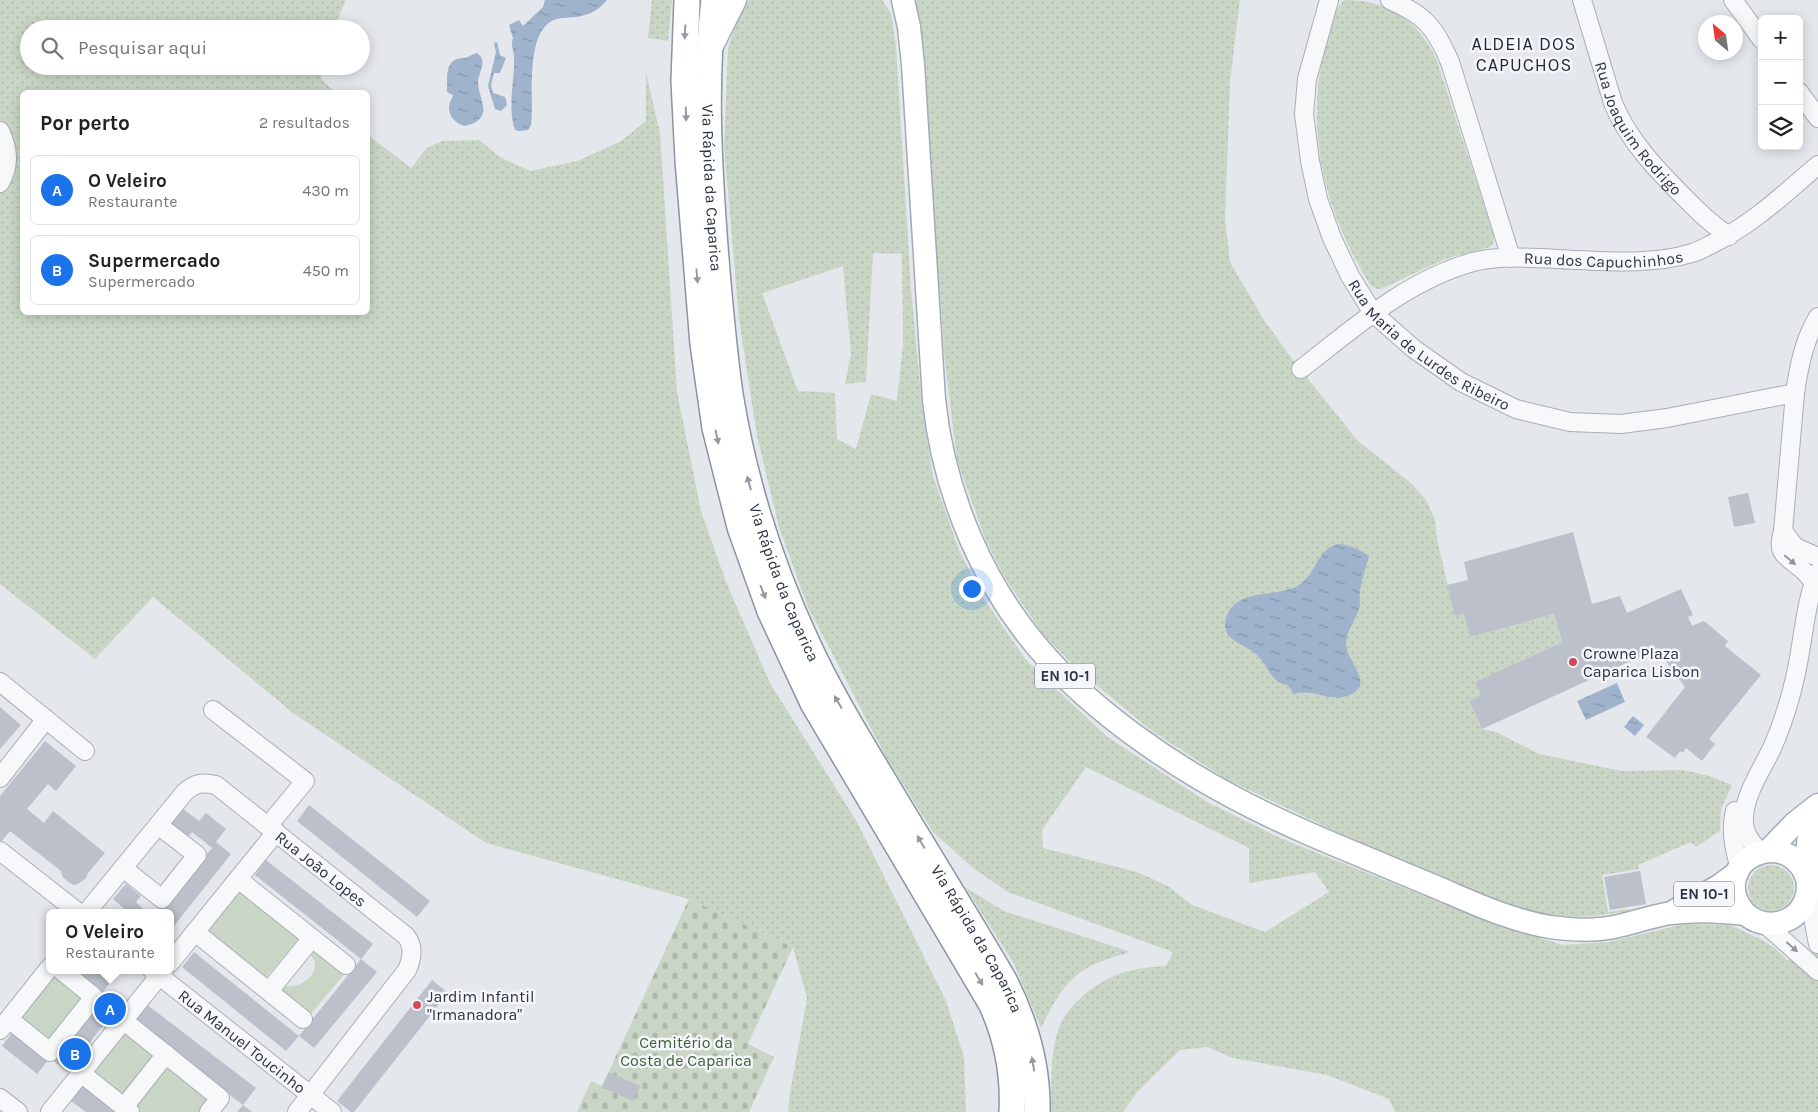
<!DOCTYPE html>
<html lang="pt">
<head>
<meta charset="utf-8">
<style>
	:root { --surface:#fff; --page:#f2f2f2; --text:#222; --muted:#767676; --line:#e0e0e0; --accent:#1a73e8 }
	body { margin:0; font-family:Karla,sans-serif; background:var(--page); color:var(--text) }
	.controls { position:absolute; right:15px; top:15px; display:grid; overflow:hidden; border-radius:8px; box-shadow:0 2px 12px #0003 }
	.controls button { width:45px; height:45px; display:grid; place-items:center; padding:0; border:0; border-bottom:1px solid var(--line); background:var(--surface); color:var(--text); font:25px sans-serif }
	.compass { position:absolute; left:1698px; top:15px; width:45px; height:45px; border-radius:50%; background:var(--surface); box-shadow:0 2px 12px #0003; rotate:331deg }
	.you { position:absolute; left:971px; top:588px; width:18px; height:18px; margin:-12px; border:4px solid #fff; border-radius:50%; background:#1a73e8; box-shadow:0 0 0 8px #1a73e833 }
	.badge { display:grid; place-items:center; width:32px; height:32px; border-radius:50%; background:var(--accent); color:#fff; font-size:16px; font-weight:700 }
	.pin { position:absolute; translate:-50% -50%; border:2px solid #fff; box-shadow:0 1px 5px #0006 }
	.popup { position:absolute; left:46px; top:909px; width:128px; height:65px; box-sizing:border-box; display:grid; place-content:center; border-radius:8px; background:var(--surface); filter:drop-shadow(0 1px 4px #0005); font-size:16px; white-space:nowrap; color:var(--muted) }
	.popup b { font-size:19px; color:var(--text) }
	.popup::after { content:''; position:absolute; left:50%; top:100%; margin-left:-10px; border:10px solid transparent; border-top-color:var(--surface) }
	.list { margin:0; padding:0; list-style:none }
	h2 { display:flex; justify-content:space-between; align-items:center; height:65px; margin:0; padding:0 20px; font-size:21px }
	h2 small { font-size:16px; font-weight:400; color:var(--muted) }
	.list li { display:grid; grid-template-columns:32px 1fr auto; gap:15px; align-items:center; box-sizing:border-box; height:70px; margin:0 10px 10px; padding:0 10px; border:1px solid var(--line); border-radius:8px }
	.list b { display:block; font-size:19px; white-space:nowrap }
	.list p { margin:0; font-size:16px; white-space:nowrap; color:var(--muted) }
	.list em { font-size:16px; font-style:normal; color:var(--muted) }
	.icon { flex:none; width:28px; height:28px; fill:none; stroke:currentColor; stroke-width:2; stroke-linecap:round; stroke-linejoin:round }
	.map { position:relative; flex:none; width:1818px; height:1112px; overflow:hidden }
	.search { position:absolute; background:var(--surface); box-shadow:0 2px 12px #0003; left:20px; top:20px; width:350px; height:55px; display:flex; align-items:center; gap:12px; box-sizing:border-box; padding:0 18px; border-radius:28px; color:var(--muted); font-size:19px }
	.panel { position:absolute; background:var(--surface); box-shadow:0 2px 12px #0003; left:20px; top:90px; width:350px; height:225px; border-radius:8px }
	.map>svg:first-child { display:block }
	.grass { fill:url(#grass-dots); fill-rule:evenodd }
	.cemetery { fill:url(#cemetery-stones) }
	.park { fill:#c9d6c5 }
	.water { fill:url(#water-ripples) }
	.building { fill:#bbc0ca }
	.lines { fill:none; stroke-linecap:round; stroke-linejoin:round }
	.minor-casing { stroke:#a9aeb7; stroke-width:20 }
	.major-casing { stroke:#a3abb8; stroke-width:25 }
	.highway-casing { stroke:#8b94a3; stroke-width:28 }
	.minor { stroke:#f7f8fa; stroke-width:18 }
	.major { stroke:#fff; stroke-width:22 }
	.highway { stroke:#fff; stroke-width:25 }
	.oneway { fill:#959aa2 }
	.oneway2 { fill:#9196a0 }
	.poi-dot { fill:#d1495b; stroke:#f4f6f9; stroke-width:2 }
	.labels { text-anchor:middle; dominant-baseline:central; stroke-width:5; stroke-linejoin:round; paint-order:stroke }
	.shield { fill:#f4f6f9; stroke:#676e7b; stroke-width:1 }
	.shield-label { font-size:15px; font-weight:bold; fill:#2b3445 }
	.street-label { font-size:16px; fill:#2b3445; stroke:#f4f6f9 }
	.poi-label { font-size:16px; fill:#2b3445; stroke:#f4f6f9; text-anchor:start }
	.park-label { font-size:16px; fill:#3f6138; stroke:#f4f6f9 }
	.neighbourhood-label { font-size:18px; letter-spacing:1px; fill:#1d2536; stroke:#f4f6f9 }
</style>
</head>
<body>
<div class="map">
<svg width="1818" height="1112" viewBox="0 0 1818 1112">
	<defs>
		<pattern id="grass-dots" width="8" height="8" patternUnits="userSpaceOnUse" patternTransform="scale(1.25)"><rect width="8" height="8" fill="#c9d6c5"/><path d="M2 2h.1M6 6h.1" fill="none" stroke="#adb8ab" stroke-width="1.8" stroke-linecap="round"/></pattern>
		<pattern id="cemetery-stones" width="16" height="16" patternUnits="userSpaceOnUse" patternTransform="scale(1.25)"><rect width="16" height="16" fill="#c9d6c5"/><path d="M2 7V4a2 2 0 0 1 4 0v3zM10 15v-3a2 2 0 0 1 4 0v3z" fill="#adb8ab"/></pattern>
		<pattern id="water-ripples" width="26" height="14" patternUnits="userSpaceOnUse" patternTransform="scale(1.25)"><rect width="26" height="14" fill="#9fb4cc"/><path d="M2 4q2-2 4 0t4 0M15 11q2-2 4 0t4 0" fill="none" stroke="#8293a7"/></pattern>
	</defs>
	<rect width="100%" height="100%" fill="#e4e7ec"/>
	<g class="grass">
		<path d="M0 0H346L333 29H29V66H322L321 79 335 92H22V312H368V135L411 168 427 148 442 141 479 140 500 157 530 171 578 161 621 141 646 121V73L660 133 677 392 701 511 726 582 770 683 857 822 946 1001 964 1057 966 1112H788L789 1099 807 998 793 947 689 899 486 843 293 713 153 597 95 659 0 584Z"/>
		<path d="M652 0H672L668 41 648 38Z"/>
		<path d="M749 0H882L891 13 896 46 911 288 922 406 933 476 959 550 984 599 1026 660 1106 736 1207 802 1280 838 1494 924 1563 945 1609 942 1684 924 1730 925 1760 939 1775 948 1787 960 1818 951V1112H1395L1389 1099 1327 1075 1233 1058 1208 1047 1180 1050 1137 1092 1123 1112H1051C1052 1083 1049 1048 1062 1021 1074 999 1101 979 1125 972 1138 968 1152 967 1166 966L1173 952 1008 892 973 868 933 832 886 757 808 607 779 527 757 436 739 319 724 146 728 49 738 18ZM873 253 902 254 903 344 897 401 871 394 856 449 837 439 835 393 798 391 762 293 843 266 851 354 845 384 866 382ZM1086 767 1249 848V883L1315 872 1329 892 1265 932 1192 905 1168 886 1137 872 1043 848 1042 830Z"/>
		<path d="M913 0H1240L1230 81 1225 219 1230 262 1264 320 1296 364 1357 440 1413 485 1426 500 1435 519 1437 539 1455 616 1464 614 1470 637 1554 614 1562 642 1475 682 1481 695 1469 701 1482 729 1498 733 1539 754 1622 771 1683 770 1709 776 1732 785 1721 809 1720 831 1696 847 1691 842 1638 865 1639 869 1602 875 1608 912 1629 909V911L1594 916 1570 917 1538 913 1509 905 1374 850 1226 779 1152 731 1077 669 1042 633 1005 578 986 541 957 460 944 353 940 293 930 214Z"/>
		<path d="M1344 0C1388 0 1419 20 1437 61L1494 236 1493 244 1490 247 1445 259 1381 289H1377L1371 286C1325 213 1305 135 1324 49 1328 33 1332 12 1344 0Z"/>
		<circle cx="1771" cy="888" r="23"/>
		<path d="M966 888 1004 911 1131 952C1077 966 1065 979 1041 1028L1014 964Z"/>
	</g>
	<path class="cemetery" d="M689 899 793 947 748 1044 774 1057 749 1112H577L591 1081 602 1086Z"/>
	<g class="park">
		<path d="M234 884 300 937 264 980 199 927Z"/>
		<path d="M315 946 347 971 308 1017 276 992 283 985C295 991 321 976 314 960 313 957 311 956 309 953Z"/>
		<path d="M50 967 94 997 50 1052 9 1019Z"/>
		<path d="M124 1021 220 1098 209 1112H130L81 1073Z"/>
	</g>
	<g class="water">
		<path d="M545 0H607C595 15 582 17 563 18 522 20 535 98 531 125L528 130 519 131 515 130C507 108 515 79 514 57 514 50 510 45 513 38L509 25 519 20 523 26 543 7Z"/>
		<path d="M497 42 500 55 506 58 500 73H494L491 85 493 93 505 97 507 105 501 111 495 109 488 86 496 52 494 43Z"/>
		<path d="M477 53C488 61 479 71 478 82 478 91 485 106 483 113 480 122 472 124 464 126 455 123 446 114 450 103 451 100 452 98 453 95L447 92C448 80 444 64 457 59 460 58 463 58 466 58 470 56 472 54 477 53Z"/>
		<path d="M1337 544C1349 544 1359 549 1369 556 1366 567 1362 578 1360 590 1359 596 1361 602 1359 609 1355 621 1346 631 1346 644 1346 662 1378 685 1347 696 1330 702 1312 688 1294 694L1288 685C1271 684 1269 666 1257 655 1249 647 1236 644 1229 636 1225 631 1224 624 1226 618 1237 586 1276 599 1299 585 1316 574 1316 551 1337 544Z"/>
		<path d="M1617 683 1625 702 1586 720 1577 701Z"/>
		<path d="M1633 716 1644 725 1635 736 1624 727Z"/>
	</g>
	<g class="building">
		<path d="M1748 493 1755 523 1734 527 1728 497Z"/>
		<path d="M1573 532 1592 604 1620 596 1627 613 1681 589 1693 615 1688 617 1692 626 1704 621 1728 641 1725 646 1761 675 1709 739 1715 744 1702 761 1686 748 1683 753 1680 751 1675 758 1646 737 1685 687 1657 649 1482 729 1469 701 1481 695 1475 682 1562 642 1554 614 1470 637 1464 614 1455 616 1447 585 1468 580 1464 562Z"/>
		<path d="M0 707 21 725 0 749Z"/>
		<path d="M45 741 76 766 56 791 48 784 27 809 44 823 53 811 105 853 88 873 86 878 78 884 73 885 67 881 62 876 61 871 10 831 1 842 0 841V796Z"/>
		<path d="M309 805 430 901 417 917 297 821Z"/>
		<path d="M183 809 199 821 206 813 226 829 216 842 231 854 170 931V913H160L212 848 192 832 186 840 169 827Z"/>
		<path d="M266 860 373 944 361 959 255 875Z"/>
		<path d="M1640 871 1646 904 1610 910 1604 877Z"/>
		<path d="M126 884 141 896 136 902 147 913H129L113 899Z"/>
		<path d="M194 952 299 1036 286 1051 182 967Z"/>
		<path d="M361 959 377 972 314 1048 299 1036Z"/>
		<path d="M73 970H102L113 979 102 993Z"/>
		<path d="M432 980 448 993 354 1112H351L337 1101Z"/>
		<path d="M102 993 118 1006 67 1072 50 1058Z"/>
		<path d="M146 1004 256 1088 243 1105 133 1021Z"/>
		<path d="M14 1030 50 1058 37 1074 2 1046Z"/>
		<path d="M609 1072 640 1086 633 1101 602 1087Z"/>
		<path d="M83 1084 119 1112H86L70 1100Z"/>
		<path d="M243 1105 252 1112H237Z"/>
	</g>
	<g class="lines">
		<g class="minor-casing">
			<g id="minor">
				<path id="s1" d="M1329 0 1307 79 1304 114 1310 161 1318 199 1332 238 1350 276 1373 313 1414 349 1461 382 1516 409 1570 422 1621 424 1667 418 1795 393"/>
				<path d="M1390 0C1425 15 1435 27 1450 62L1511 258"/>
				<path id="s2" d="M1582 0 1613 103C1628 140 1657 170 1685 198 1699 212 1712 225 1729 236"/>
				<path d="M1733 0 1762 40"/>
				<path d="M1799 92 1818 118"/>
				<path d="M0 131C9 150 10 165 0 183"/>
				<path id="s3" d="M1301 369C1354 328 1407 280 1473 262 1504 254 1547 259 1579 260 1616 262 1656 264 1692 253 1699 251 1706 247 1712 244 1753 224 1784 194 1818 165"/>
				<path d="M1783 531 1795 547 1818 557"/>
				<path d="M1814 583C1810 578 1807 574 1803 570 1788 557 1775 555 1783 531L1795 393C1799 366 1804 340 1818 317"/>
				<path d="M0 682 85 751"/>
				<path d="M213 710 305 781 268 826"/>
				<path d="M0 778 46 719"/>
				<path d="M1735 811C1730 830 1734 850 1740 868"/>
				<path d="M0 851 79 913"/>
				<path d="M1760 852C1750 841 1743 833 1744 816 1746 791 1763 768 1773 746 1786 716 1796 679 1801 646 1805 622 1808 595 1818 572"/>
				<path d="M123 868 162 899 197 855 158 825"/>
				<path d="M238 879 346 965"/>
				<path d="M1808 890 1818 944"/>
				<path id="s4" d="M86 913 185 792C195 783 202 782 216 785L406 936C414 946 412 959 407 970L297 1112"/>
				<path d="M1765 924 1818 971"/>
				<path d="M195 932 303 1019"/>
				<path d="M170 963 276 832"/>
				<path id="s5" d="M152 970 332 1112"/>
				<path d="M269 991 312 938"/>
				<path d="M9 1019 50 1052 94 997 61 970"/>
				<path d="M124 1021 220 1098 209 1112"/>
				<path d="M0 1030 50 967"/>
				<path d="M81 1073 130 1112"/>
				<path d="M0 1098 18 1112"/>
				<path d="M124 1107 166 1054"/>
				<path d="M50 1112 164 970"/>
			</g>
		</g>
		<g class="major-casing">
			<g id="major">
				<path d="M903 0 909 27 913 64 934 400C944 495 984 589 1048 659 1096 712 1167 762 1231 796 1279 822 1330 843 1381 864 1404 874 1427 883 1450 893 1482 907 1515 921 1550 927 1571 930 1594 931 1614 927 1633 923 1652 916 1671 913 1696 910 1720 911 1745 914"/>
				<path d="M710 50 735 0"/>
				<path d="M1768 851 1795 823 1818 805"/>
				<path d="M1808 882C1794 828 1720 852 1736 899 1740 909 1747 917 1757 921 1778 929 1802 918 1807 895 1809 885 1807 875 1807 865 1807 846 1809 825 1818 809"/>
				<path d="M1676 910 1719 886 1737 873"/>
			</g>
		</g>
		<g class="highway-casing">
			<g id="highway">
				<path d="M687 0 684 81 688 160 703 344 715 428 740 527 770 611 813 703 991 1003C1007 1038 1014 1074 1012 1112"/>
				<path id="s6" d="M714 0C704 82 709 165 715 247 719 296 723 346 730 394 744 481 771 566 808 645 830 693 858 738 885 783 925 850 966 915 1005 982 1025 1022 1038 1067 1037 1112"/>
			</g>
		</g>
		<use href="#minor" class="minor"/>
		<use href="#major" class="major"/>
		<use href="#highway" class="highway"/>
	</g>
	<defs><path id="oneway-solid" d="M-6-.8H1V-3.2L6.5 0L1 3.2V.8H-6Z" transform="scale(1.25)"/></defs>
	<g class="oneway">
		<use href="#oneway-solid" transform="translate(685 32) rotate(93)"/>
		<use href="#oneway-solid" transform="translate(686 114) rotate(88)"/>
		<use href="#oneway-solid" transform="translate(697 276) rotate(85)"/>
		<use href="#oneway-solid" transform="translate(717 437) rotate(78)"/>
		<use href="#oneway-solid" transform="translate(749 483) rotate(-105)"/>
		<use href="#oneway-solid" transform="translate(763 592) rotate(69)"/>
		<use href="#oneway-solid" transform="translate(838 702) rotate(-120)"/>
		<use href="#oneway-solid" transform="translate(921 842) rotate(-121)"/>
		<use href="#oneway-solid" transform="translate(979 979) rotate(59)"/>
		<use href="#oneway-solid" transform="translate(1033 1064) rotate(-100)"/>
	</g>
	<g class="oneway2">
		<use href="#oneway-solid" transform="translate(1790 560) rotate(40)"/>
		<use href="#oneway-solid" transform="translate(1792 947) rotate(41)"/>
	</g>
	<g class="poi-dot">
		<circle cx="1573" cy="662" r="5"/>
		<circle cx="417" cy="1005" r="5"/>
	</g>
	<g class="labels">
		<g class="shield">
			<rect x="1035" y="663.5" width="60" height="25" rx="4"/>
			<rect x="1674" y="881.5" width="60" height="25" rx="4"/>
		</g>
		<g class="shield-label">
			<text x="1065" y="676">EN 10-1</text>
			<text x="1704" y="894">EN 10-1</text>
		</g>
		<g class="street-label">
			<text stroke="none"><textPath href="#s2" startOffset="142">Rua Joaquim Rodrigo</textPath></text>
			<text stroke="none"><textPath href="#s6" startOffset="188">Via Rápida da Caparica</textPath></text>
			<text stroke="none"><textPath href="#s3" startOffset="335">Rua dos Capuchinhos</textPath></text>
			<text stroke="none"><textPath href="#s1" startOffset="394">Rua Maria de Lurdes Ribeiro</textPath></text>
			<text stroke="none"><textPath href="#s6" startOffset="592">Via Rápida da Caparica</textPath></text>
			<text stroke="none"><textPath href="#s4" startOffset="324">Rua João Lopes</textPath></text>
			<text stroke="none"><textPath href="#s6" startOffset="998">Via Rápida da Caparica</textPath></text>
			<text stroke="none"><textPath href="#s5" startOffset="115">Rua Manuel Toucinho</textPath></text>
		</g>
		<g class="poi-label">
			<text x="1583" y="653">Crowne Plaza<tspan x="1583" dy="18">Caparica Lisbon</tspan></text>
			<text x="427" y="996">Jardim Infantil<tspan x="427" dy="18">"Irmanadora"</tspan></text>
		</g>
		<g class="park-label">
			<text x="686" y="1042">Cemitério da<tspan x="686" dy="18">Costa de Caparica</tspan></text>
		</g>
		<g class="neighbourhood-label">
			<text x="1524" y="44">ALDEIA DOS<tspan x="1524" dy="21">CAPUCHOS</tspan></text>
		</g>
	</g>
</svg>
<div class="controls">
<button>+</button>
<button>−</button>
<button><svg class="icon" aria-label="layers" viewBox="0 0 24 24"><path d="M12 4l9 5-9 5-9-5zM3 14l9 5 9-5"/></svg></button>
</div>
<svg class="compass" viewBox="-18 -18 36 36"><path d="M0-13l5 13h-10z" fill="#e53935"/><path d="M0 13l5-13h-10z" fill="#767676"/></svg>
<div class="you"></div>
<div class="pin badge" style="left:110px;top:1009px">A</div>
<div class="popup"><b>O Veleiro</b>Restaurante</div>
<div class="pin badge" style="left:75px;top:1054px">B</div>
<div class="search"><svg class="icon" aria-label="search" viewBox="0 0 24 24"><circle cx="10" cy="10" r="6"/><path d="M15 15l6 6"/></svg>Pesquisar aqui</div>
<section class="panel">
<h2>Por perto<small>2 resultados</small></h2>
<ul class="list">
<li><span class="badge">A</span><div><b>O Veleiro</b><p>Restaurante</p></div><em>430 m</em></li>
<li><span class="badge">B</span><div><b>Supermercado</b><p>Supermercado</p></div><em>450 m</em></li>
</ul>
</section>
</div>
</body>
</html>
